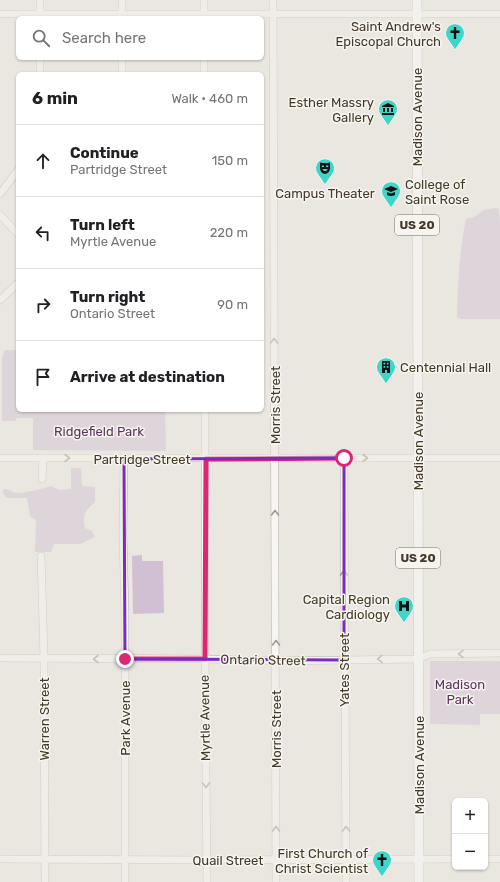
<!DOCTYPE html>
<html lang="en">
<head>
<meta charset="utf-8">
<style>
	:root { --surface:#fff; --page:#f6f6f6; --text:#202124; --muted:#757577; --line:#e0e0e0 }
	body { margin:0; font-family:Rubik,sans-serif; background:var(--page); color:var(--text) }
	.controls { position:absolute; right:12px; bottom:12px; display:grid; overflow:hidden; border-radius:6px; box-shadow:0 1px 3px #0004 }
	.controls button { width:36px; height:36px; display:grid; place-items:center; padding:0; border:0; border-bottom:1px solid var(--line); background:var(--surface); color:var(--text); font:20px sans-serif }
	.stop { position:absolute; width:12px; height:12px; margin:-9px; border:3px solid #db2777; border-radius:50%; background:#fff }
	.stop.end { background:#db2777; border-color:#fff; box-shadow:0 1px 4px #0008 }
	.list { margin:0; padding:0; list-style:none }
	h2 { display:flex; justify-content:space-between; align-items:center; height:52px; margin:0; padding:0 16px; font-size:17px }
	h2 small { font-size:13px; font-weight:400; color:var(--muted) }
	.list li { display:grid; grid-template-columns:26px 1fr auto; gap:12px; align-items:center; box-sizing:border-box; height:72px; padding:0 16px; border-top:1px solid var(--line) }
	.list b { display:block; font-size:15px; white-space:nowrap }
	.list p { margin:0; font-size:13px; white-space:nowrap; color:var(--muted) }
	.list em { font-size:13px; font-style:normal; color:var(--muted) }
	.icon { flex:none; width:22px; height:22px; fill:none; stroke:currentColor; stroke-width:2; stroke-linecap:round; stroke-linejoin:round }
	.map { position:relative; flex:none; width:500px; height:882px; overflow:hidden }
	.search { position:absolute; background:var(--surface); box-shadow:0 1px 3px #0004; left:16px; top:16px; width:248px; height:44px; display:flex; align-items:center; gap:10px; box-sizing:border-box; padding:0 14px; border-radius:6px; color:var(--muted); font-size:15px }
	.panel { position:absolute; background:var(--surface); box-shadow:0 1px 3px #0004; left:16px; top:72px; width:248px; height:340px; border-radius:6px }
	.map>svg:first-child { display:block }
	.green { fill:#d1c0d4 }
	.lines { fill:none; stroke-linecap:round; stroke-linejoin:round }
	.minor-casing { stroke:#b4afa5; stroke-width:8 }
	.major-casing { stroke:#b6ae9e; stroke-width:10 }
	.minor { stroke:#f8f6f3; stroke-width:7 }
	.major { stroke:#fff; stroke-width:9 }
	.oneway { stroke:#9d988d }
	.route { stroke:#db2777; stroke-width:5 }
	.marked { fill:none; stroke:#7b2cbf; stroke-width:3; stroke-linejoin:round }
	.labels { text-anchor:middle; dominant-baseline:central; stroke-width:3; stroke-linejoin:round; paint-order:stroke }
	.shield { fill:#f7f4ef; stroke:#787263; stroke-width:1 }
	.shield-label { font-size:12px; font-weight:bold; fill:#423a27 }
	.poi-label { font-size:13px; fill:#423a27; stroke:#f7f4ef; text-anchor:end }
	.street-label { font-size:13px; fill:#423a27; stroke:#f7f4ef }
	.park-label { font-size:13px; fill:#5a345e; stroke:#f7f4ef }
</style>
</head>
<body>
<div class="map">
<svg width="500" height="882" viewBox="0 0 500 882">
	<rect width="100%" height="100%" fill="#eae6e0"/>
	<g class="green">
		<path d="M496 208 499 209 500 224V319H460L457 317C458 284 459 251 466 219L474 217 484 210Z"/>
		<path d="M5 350H18V410H165L166 451 33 450V418H16V421H2V358Z"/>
		<path d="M71 468H81L82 486 95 487V502C85 511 82 514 85 528L92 531 95 537 80 544H54L51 552H35L36 520 30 516 27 498H7L2 492 4 489C9 489 12 492 16 493 22 494 45 488 51 486L59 490 71 489Z"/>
		<path d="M142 555V561H163L164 613 133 614 132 556Z"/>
		<path d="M430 661H500V714H480V725L430 724Z"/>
	</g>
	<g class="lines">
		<g class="minor-casing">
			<g id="minor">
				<path d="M204 0V18"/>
				<path d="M273 0 276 882"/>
				<path d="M0 14H500"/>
				<path d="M40 18V0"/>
				<path d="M122 18V0"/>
				<path d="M40 58V74"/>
				<path d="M122 58V74"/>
				<path d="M204 58V74"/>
				<path d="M0 194 18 170"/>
				<path d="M0 215 18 234"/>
				<path d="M0 300 18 283"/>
				<path d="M205 410V659L207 882"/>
				<path d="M0 458H500"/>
				<path d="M344 458 346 882"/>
				<path d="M124 459 123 535 125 613V882"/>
				<path d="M42 479 43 458"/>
				<path d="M41 556 44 658 45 882"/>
				<path d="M0 658 205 659 276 661 419 659 430 654 500 653"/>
				<path d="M0 859 207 860 455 859"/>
				<path d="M485 859H500"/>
			</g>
		</g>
		<g class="major-casing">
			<path id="major" d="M417 0 419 882"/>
		</g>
		<use href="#minor" class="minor"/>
		<use href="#major" class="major"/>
	</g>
	<defs><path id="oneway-chevron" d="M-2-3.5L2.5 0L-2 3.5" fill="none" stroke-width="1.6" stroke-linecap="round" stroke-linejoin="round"/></defs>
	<g class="oneway">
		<use href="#oneway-chevron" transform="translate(274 341) rotate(-90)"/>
		<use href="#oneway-chevron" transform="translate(67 458)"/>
		<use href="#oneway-chevron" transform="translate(365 458)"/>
		<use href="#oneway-chevron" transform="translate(275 513) rotate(-90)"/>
		<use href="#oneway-chevron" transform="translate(344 573) rotate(-90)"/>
		<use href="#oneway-chevron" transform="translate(276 643) rotate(-90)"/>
		<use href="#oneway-chevron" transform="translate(461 654) rotate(179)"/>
		<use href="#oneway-chevron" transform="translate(96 659) rotate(-180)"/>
		<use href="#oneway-chevron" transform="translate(380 659) rotate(178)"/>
		<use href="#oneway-chevron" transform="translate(206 785) rotate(89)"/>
		<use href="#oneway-chevron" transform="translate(276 829) rotate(-90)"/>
		<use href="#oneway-chevron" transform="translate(346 829) rotate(-91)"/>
	</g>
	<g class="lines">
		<path class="route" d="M125 659H205L206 459 344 458"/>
	</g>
	<path d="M0 0H500V882H0ZM344 458V660L125 659 124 459Z" fill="#eae6e0" fill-opacity=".55" fill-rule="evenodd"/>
	<path class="marked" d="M344 458V660L125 659 124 459Z"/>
	<defs>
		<g id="church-pin" transform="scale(1)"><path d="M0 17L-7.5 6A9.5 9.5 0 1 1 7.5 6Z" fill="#3ed6cb" stroke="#f7f4ef"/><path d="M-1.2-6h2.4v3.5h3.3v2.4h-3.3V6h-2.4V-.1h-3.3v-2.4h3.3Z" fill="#111"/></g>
		<g id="museum-pin" transform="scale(1)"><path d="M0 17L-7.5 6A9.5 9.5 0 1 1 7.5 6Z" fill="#3ed6cb" stroke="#f7f4ef"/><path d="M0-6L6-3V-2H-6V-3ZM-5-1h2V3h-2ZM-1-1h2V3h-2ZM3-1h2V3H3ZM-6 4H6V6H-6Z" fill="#111"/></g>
		<g id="theatre-pin" transform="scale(1)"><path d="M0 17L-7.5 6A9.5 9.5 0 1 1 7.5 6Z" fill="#3ed6cb" stroke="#f7f4ef"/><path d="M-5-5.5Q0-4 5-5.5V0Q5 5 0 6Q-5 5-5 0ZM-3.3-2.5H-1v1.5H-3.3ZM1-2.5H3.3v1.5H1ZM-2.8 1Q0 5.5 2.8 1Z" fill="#111"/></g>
		<g id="university-pin" transform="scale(1)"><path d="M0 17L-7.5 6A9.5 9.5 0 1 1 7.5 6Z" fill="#3ed6cb" stroke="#f7f4ef"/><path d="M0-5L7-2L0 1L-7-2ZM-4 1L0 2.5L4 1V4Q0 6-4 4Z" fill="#111"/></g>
		<g id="building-pin" transform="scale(1)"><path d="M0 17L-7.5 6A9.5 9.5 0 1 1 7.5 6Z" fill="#3ed6cb" stroke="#f7f4ef"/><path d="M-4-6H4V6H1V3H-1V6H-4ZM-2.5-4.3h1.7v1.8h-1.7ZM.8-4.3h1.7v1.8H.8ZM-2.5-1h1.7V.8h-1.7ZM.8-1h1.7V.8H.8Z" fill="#111"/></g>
		<g id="hospital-pin" transform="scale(1)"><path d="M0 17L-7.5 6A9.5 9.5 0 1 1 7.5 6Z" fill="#3ed6cb" stroke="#f7f4ef"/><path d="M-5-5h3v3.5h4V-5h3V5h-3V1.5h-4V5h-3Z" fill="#111"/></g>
	</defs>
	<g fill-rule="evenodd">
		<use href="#church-pin" x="455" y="33"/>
		<use href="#museum-pin" x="388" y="109"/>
		<use href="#theatre-pin" x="325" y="168"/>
		<use href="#university-pin" x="391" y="191"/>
		<use href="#building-pin" x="386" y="367"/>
		<use href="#hospital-pin" x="404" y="606"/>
		<use href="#church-pin" x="382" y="860"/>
	</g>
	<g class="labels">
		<g class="shield">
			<rect x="395" y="215" width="44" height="20" rx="3"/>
			<rect x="396" y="548" width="44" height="20" rx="3"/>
		</g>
		<g class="shield-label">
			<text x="417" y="225">US 20</text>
			<text x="418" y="558">US 20</text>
		</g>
		<g class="poi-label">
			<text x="441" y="26">Saint Andrew's<tspan x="441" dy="15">Episcopal Church</tspan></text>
			<text x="374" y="102">Esther Massry<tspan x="374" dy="15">Gallery</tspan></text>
			<text x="405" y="184" text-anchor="start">College of<tspan x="405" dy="15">Saint Rose</tspan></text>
			<text x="325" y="193" text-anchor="middle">Campus Theater</text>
			<text x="400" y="367" text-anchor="start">Centennial Hall</text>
			<text x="390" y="599">Capital Region<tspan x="390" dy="15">Cardiology</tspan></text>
			<text x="368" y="853">First Church of<tspan x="368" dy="15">Christ Scientist</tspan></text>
		</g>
		<g class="street-label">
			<text transform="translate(417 117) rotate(-90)">Madison Avenue</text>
			<text transform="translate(275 405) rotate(-90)">Morris Street</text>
			<text transform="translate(418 441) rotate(-90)">Madison Avenue</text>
			<text x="142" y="459">Partridge Street</text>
			<text transform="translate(263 660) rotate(1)">Ontario Street</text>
			<text transform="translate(344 670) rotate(-90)">Yates Street</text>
			<text transform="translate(125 718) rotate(-90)">Park Avenue</text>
			<text transform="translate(205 718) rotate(-91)">Myrtle Avenue</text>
			<text transform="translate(44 719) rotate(-90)">Warren Street</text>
			<text transform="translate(276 729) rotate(-90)">Morris Street</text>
			<text transform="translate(419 765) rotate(-90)">Madison Avenue</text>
			<text x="228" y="860">Quail Street</text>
		</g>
		<g class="park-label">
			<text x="99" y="431">Ridgefield Park</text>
			<text x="460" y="684">Madison<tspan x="460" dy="15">Park</tspan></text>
		</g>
	</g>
</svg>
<div class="controls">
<button>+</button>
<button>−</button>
</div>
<div class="stop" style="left:344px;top:458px"></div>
<div class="stop end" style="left:125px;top:659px"></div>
<div class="search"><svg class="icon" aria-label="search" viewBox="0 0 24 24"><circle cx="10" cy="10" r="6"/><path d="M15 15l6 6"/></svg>Search here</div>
<section class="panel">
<h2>6 min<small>Walk · 460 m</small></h2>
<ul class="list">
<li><svg class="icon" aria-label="ahead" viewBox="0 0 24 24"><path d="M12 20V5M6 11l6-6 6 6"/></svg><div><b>Continue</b><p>Partridge Street</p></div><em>150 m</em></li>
<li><svg class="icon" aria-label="left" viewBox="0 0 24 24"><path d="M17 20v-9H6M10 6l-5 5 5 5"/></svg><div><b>Turn left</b><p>Myrtle Avenue</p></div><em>220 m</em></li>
<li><svg class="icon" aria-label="right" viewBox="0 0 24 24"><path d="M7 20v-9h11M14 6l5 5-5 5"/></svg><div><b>Turn right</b><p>Ontario Street</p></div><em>90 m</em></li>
<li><svg class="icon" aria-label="arrive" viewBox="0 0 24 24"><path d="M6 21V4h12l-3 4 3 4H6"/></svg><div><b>Arrive at destination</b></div></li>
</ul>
</section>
</div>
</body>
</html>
